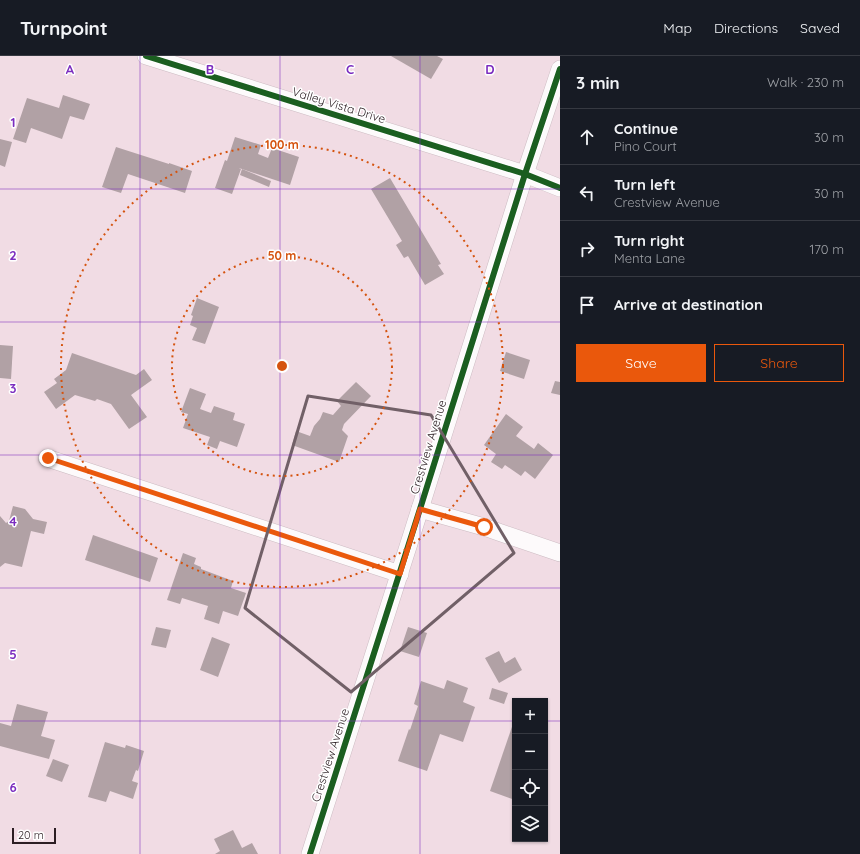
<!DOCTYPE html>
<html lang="en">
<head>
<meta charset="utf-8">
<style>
	:root { --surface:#171b24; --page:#20242c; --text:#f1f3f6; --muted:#9ea1a6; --line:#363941; --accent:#ea580c }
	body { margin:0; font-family:Quicksand,sans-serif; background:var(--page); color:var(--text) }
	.controls { position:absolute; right:12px; bottom:12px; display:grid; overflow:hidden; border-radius:0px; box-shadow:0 1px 3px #0004 }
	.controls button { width:36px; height:36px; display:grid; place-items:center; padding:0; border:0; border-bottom:1px solid var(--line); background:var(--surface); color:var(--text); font:20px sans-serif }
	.scale { position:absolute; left:12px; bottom:10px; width:44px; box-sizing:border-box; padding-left:4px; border:2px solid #2c1e23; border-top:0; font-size:11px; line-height:14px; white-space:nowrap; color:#2c1e23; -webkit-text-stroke:3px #fff; paint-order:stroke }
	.stop { position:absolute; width:12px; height:12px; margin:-9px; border:3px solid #ea580c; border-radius:50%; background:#fff }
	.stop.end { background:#ea580c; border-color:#fff; box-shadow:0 1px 4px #0008 }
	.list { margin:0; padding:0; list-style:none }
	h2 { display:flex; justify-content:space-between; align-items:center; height:52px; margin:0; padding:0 16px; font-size:17px }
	h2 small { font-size:13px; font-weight:400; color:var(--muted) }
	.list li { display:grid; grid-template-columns:26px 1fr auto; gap:12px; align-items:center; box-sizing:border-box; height:56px; padding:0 16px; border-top:1px solid var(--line) }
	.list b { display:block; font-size:15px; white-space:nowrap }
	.list p { margin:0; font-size:13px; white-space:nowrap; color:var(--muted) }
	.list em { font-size:13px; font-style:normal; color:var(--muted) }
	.actions { display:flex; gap:8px; padding:12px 16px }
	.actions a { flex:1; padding:9px 0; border:1px solid var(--accent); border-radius:0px; text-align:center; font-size:14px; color:var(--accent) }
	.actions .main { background:var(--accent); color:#fff }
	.icon { flex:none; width:22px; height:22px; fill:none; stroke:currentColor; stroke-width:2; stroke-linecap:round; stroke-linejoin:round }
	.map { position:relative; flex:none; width:560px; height:798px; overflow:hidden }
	header { display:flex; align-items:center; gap:24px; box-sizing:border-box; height:56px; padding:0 20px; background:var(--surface); border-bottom:1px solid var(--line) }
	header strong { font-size:19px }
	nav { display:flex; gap:22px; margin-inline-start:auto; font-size:14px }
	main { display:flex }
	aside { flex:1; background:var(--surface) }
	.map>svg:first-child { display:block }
	.building { fill:#b1a1a5 }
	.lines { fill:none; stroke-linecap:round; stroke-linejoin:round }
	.minor-casing { stroke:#ccbbc2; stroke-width:18 }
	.minor { stroke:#fdfafb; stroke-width:17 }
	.cycleway-casing { stroke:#fff; stroke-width:8 }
	.cycleway { stroke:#1b5e20; stroke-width:6 }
	.route { stroke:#ea580c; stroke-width:5 }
	.marked { fill:none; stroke:#716067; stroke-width:3; stroke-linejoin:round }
	.grid { fill:none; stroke:#7b2cbf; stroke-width:1; stroke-opacity:0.55 }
	.ring { fill:none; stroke:#d5530e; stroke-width:2; stroke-dasharray:2 4 }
	.labels { text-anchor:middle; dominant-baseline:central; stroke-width:3; stroke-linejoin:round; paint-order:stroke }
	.street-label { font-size:12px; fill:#2c1e23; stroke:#fff }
	.grid-label { font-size:13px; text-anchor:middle; font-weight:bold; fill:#7b2cbf; stroke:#fff; stroke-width:3; stroke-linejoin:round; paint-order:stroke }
	.centre { fill:#d5530e; stroke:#fff; stroke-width:2 }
	.ring-label { font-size:12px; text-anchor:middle; font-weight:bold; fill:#d5530e; stroke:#fff; stroke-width:3; stroke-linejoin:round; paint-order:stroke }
</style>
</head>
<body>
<header>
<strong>Turnpoint</strong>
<nav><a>Map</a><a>Directions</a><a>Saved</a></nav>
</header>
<main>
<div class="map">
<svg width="560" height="798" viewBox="0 0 560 798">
	<rect width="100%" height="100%" fill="#f1dce4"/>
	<g class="building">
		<path d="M391 0H437L443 3 431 23Z"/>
		<path d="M63 39 90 48 84 64 70 60 62 83 31 72 26 87 13 83 27 42 59 52Z"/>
		<path d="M235 81 261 89 258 98 268 102 272 92 299 101 290 129 239 112 241 113 232 138 215 132 225 104 227 105Z"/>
		<path d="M0 83 12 86 5 111 0 109Z"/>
		<path d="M116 91 169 108V107L192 115 185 137 128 118 121 137 102 131Z"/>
		<path d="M242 113 271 125 269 131 240 119Z"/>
		<path d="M390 122 441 208 438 209 444 218 425 229 408 200 404 202 396 189 402 185 371 133Z"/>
		<path d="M197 242 219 251 205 288 192 284 197 272 190 269 193 260 191 259Z"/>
		<path d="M0 289 13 290 11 323 0 322Z"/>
		<path d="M506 296 530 304 524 323 500 315Z"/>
		<path d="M72 297 136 319 144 313 152 324 131 339 147 361 129 373 111 348 97 343 95 345 75 339 56 353 44 336 57 327 54 323 66 314Z"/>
		<path d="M555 325 560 326V339L551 337Z"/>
		<path d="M356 326 371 340 344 368 342 374 348 380 339 406 292 389 296 375 310 380 314 370 320 363 323 356 333 359 341 350 337 345Z"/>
		<path d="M190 332 206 338 200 353 211 357 214 350 235 357 233 364 245 368 237 391 220 385 217 393 207 389 210 381 183 372 188 358 181 356Z"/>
		<path d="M506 358 523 371 516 380 534 393 538 387 553 399 535 423 525 415 521 420 505 409 502 413 491 406 496 398 484 389Z"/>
		<path d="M13 450 25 453 33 463 47 466 44 478 31 475 22 511 5 507 0 511V460L6 467 9 465Z"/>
		<path d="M93 479 158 502 150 526 85 504Z"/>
		<path d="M183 497 196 502 194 508 201 511V513L233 525 231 532 246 537 238 560 223 555 219 568 204 563 208 550 182 542 180 548 167 544Z"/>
		<path d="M156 571 171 574 166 592 151 589Z"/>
		<path d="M408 571 427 577 419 601 400 595Z"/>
		<path d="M212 581 230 588 218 621 200 614Z"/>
		<path d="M499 595 505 607 515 601 522 614 499 627 485 602Z"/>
		<path d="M447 624 468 632 463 646 475 651 463 686 440 678 427 715 398 705 409 673 410 674 418 650 414 648 421 625 444 633Z"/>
		<path d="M492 632 508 637 504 648 489 643Z"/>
		<path d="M17 648 48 656 41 680 55 684 49 703 0 690V667L11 670Z"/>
		<path d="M515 662V744L490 735Z"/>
		<path d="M105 686 125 692 126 689 144 695 138 715 136 714 132 725 138 727 133 743 110 735 106 746 88 741Z"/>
		<path d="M53 703 69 709 62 726 46 720Z"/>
		<path d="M233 774 242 792 252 787 258 798H215L220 795 214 783Z"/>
	</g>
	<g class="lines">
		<g class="minor-casing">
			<g id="minor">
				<path d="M146 0 525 118 560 132"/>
				<path d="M47 402 400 518"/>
				<path d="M420 453 484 471 560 497"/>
				<path d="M310 798 420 453 525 118 560 13"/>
			</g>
		</g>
		<use href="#minor" class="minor"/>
		<g class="cycleway-casing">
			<g id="cycleway">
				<path d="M146 0 525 118 560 132"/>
				<path d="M310 798 420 453 525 118 560 13"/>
			</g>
		</g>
		<use href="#cycleway" class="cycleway"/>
	</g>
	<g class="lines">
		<path class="route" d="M48 402 400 518 420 453 484 471"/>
	</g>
	<path class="marked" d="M308 340 431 359 514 497 351 636 245 552Z"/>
	<path class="grid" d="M140 0V798M280 0V798M420 0V798M0 133H560M0 266H560M0 399H560M0 532H560M0 665H515M545 665H560"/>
	<g class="ring">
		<circle cx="282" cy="310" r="110"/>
		<circle cx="282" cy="310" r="221"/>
	</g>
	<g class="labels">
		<g class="street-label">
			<text transform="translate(339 49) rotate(17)">Valley Vista Drive</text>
			<text transform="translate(428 391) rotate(-73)">Crestview Avenue</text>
			<text transform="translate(330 699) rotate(-72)">Crestview Avenue</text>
		</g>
	</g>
	<g class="grid-label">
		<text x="70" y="18">A</text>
		<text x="210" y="18">B</text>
		<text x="350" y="18">C</text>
		<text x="490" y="18">D</text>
		<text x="13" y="71">1</text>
		<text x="13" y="204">2</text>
		<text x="13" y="337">3</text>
		<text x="13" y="470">4</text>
		<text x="13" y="603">5</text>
		<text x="13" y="736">6</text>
	</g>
	<circle cx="282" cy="310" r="6" class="centre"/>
	<g class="ring-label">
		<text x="282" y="93">100 m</text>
		<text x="282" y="204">50 m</text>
	</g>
</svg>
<div class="controls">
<button>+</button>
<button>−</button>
<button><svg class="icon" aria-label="locate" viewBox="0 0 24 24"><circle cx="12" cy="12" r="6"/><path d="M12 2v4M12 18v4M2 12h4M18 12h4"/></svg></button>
<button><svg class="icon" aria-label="layers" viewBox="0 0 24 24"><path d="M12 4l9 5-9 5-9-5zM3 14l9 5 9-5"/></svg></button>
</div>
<div class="scale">20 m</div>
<div class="stop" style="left:484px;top:471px"></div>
<div class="stop end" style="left:48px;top:402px"></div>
</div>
<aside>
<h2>3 min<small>Walk · 230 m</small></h2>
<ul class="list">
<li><svg class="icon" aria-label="ahead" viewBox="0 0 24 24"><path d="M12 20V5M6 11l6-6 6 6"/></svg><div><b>Continue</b><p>Pino Court</p></div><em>30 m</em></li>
<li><svg class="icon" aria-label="left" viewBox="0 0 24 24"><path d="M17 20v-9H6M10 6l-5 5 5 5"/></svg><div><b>Turn left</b><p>Crestview Avenue</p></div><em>30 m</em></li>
<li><svg class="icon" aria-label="right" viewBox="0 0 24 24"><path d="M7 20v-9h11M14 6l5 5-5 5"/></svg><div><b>Turn right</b><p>Menta Lane</p></div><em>170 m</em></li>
<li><svg class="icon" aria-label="arrive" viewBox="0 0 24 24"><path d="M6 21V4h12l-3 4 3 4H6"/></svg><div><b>Arrive at destination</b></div></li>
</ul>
<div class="actions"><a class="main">Save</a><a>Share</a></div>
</aside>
</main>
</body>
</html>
